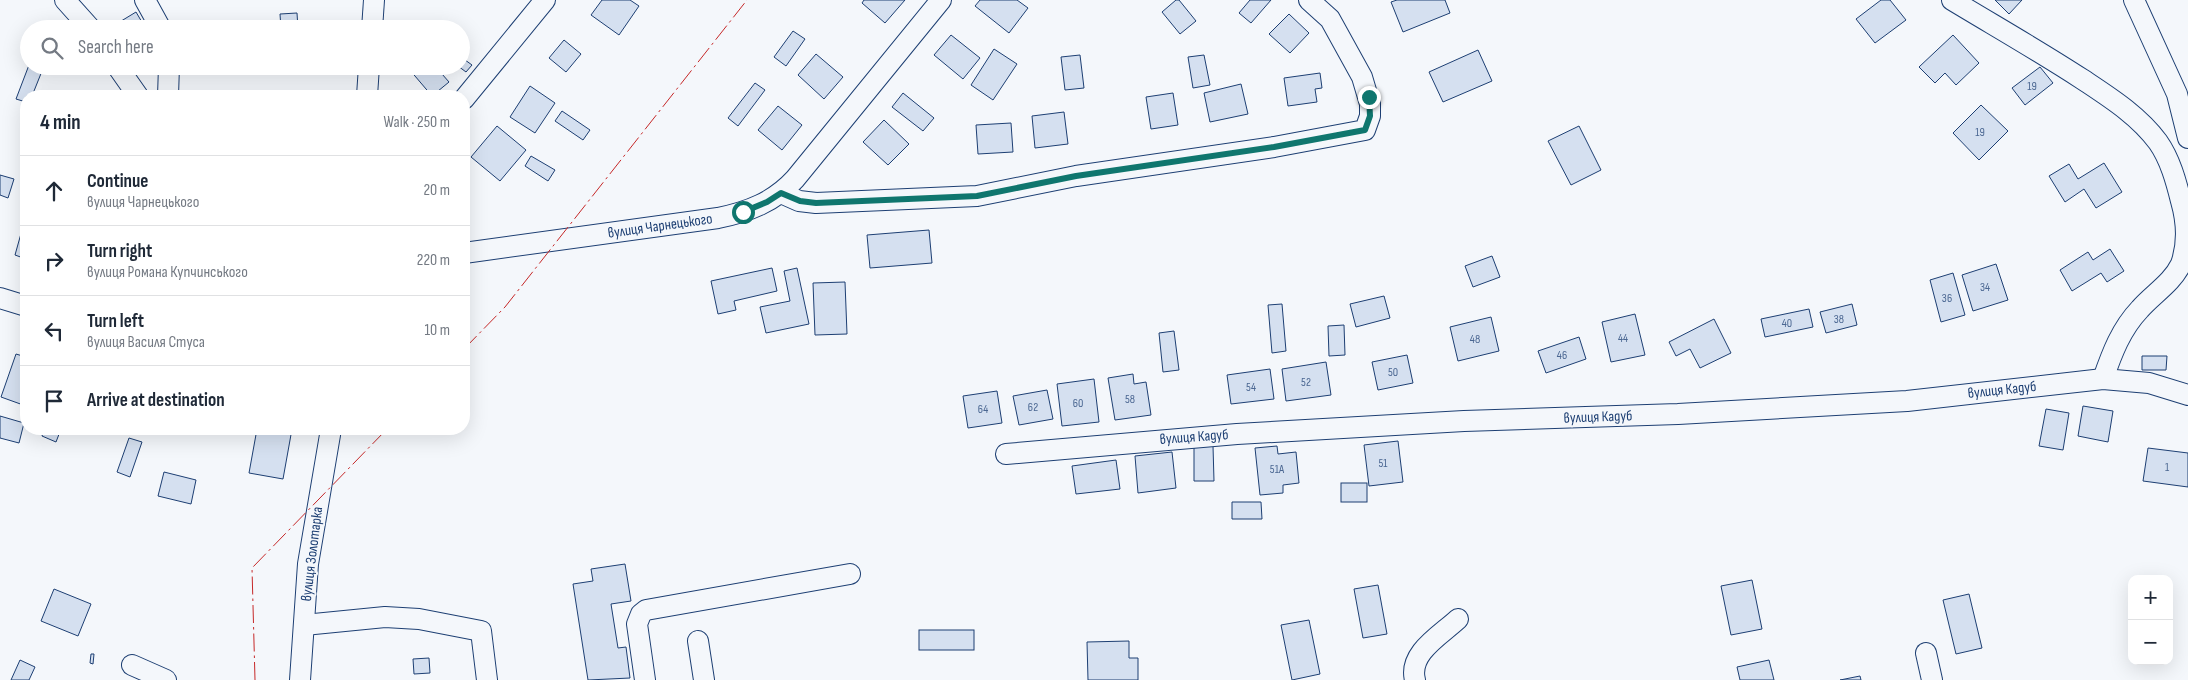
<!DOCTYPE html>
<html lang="en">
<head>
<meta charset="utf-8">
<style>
	:root { --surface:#fff; --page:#f6f6f7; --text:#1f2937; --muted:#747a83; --line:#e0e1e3 }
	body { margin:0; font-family:"Sofia Sans Condensed",sans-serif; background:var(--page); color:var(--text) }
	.controls { position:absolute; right:15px; bottom:15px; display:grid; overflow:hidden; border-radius:10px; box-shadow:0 5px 20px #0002 }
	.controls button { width:45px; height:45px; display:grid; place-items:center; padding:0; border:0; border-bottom:1px solid var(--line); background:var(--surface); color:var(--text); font:25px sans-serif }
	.stop { position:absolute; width:15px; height:15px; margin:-11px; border:4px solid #0f766e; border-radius:50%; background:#fff }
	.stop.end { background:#0f766e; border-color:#fff; box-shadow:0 1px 5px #0008 }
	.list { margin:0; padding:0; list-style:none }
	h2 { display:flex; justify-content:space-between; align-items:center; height:65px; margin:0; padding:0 20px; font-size:21px }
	h2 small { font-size:16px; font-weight:400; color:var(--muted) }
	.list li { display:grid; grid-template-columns:32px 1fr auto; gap:15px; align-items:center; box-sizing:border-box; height:70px; padding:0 20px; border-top:1px solid var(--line) }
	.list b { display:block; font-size:19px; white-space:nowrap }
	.list p { margin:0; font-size:16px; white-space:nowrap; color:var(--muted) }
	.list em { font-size:16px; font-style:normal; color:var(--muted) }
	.icon { flex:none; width:28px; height:28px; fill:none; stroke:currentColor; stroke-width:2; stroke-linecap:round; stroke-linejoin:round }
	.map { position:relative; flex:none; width:2188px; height:680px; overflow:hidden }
	.search { position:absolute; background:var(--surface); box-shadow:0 5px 20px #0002; left:20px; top:20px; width:450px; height:55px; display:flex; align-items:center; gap:12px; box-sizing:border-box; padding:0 18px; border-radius:28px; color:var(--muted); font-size:19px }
	.panel { position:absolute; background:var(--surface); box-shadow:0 5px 20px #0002; left:20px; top:90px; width:450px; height:345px; border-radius:20px }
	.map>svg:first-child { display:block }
	.building { fill:#d5e0f0; stroke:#1d3f73 }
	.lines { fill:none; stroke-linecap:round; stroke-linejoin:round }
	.minor-casing { stroke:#1d3f73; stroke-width:22 }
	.minor { stroke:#f4f7fb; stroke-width:20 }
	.power { stroke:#c62828; stroke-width:1; stroke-dasharray:18 4 2.5 4; stroke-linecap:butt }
	.route { stroke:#0f766e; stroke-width:6 }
	.labels { text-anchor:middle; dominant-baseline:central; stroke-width:4; stroke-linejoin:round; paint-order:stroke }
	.number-label { font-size:12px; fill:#4b6792 }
	.street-label { font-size:15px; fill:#1d3f73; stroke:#f4f7fb }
</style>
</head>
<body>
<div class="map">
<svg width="2188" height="680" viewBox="0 0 2188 680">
	<rect width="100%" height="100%" fill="#f4f7fb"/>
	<g class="building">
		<path d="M602 0H630L639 6 619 35 591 15Z"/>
		<path d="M864 0H905L885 23 862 3Z"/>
		<path d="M980 0H1017L1028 8 1009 33 975 6Z"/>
		<path d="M1176 0H1179L1196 21 1180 34 1162 12Z"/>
		<path d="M1250 0H1271L1251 23 1239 13Z"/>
		<path d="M1397 0H1445L1450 13 1403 32 1391 2Z"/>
		<path d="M1881 0H1890L1906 20 1875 43 1856 19Z"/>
		<path d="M1995 0H2022L2009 14Z"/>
		<path d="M136 12 146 29H115L113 26Z"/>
		<path d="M297 13 298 29H281L280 14Z"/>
		<path d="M1289 14 1309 33 1290 53 1269 34Z"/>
		<path d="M793 31 805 39 786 66 774 57Z"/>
		<path d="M951 35 980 58 963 79 934 55Z"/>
		<path d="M1953 35 1979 63 1956 85 1945 73 1935 83 1919 67Z"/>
		<path d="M564 40 581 54 566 72 549 58Z"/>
		<path d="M994 49 1017 64 993 100 971 85Z"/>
		<path d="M1478 50 1492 81 1443 102 1429 72Z"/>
		<path d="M816 54 843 77 824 99 798 75Z"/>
		<path d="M1080 55 1084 88 1065 90 1061 57Z"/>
		<path d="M1204 55 1210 85 1193 88 1188 57Z"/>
		<path d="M461 57 472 65 466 72 458 66H461Z"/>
		<path d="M29 65 44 66 32 96H26V102L16 99Z"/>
		<path d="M412 66H435L449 82 432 96 409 69Z"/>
		<path d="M2040 67 2053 83 2025 105 2012 88Z"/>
		<path d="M1320 73 1322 88 1315 89 1317 102 1288 106 1284 78Z"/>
		<path d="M755 83 765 90 738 126 728 118Z"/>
		<path d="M1241 84 1248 114 1210 122 1204 93Z"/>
		<path d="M530 86 555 103 535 133 510 117Z"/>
		<path d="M903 93 934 118 923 131 892 107Z"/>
		<path d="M1173 93 1178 125 1151 129 1146 97Z"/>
		<path d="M1981 105 2008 131 1979 160 1953 133Z"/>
		<path d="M778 106 802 125 782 150 758 130Z"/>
		<path d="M562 111 590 130 583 140 555 121Z"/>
		<path d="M1064 112 1068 144 1035 148 1032 116Z"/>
		<path d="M884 120 909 144 888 165 863 142Z"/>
		<path d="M1011 123 1013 152 978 154 976 125Z"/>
		<path d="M497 126 526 150 500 181 471 157Z"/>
		<path d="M1579 126 1601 170 1571 185 1548 141Z"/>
		<path d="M531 156 555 170 548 181 525 166Z"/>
		<path d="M2104 163 2122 192 2096 208 2084 189 2065 202 2049 176 2069 164 2078 179Z"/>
		<path d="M0 175 14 179 8 198 0 195Z"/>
		<path d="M22 230 26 231V259L15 255Z"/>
		<path d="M929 230 932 263 870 268 867 235Z"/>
		<path d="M2110 249 2124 271 2107 282 2101 273 2072 291 2060 270 2088 252 2093 260Z"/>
		<path d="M1492 256 1500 277 1473 287 1465 266Z"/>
		<path d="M1996 264 2008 300 1973 311 1962 275Z"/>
		<path d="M772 268 777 291 734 301 736 310 718 314 711 281Z"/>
		<path d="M797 268 809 324 766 333 760 307 790 301 784 271Z"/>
		<path d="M1953 273 1965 315 1941 322 1930 280Z"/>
		<path d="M845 282 847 334 815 335 813 283Z"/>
		<path d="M1384 296 1390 318 1356 327 1350 304Z"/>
		<path d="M1282 304 1286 351 1272 353 1268 305Z"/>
		<path d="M1852 304 1857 325 1826 333 1820 312Z"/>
		<path d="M1809 309 1813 327 1765 337 1761 319Z"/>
		<path d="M1635 314 1645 355 1611 362 1602 322Z"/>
		<path d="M1491 317 1499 351 1458 361 1450 327Z"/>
		<path d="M1714 319 1731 353 1700 368 1690 349 1676 356 1669 342Z"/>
		<path d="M1344 325 1345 355 1329 356 1328 326Z"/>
		<path d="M1174 331 1179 370 1163 372 1159 333Z"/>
		<path d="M1579 337 1586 359 1546 373 1538 351Z"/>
		<path d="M16 354 26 357V406L1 397Z"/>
		<path d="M1407 355 1413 383 1378 390 1372 362Z"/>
		<path d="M2142 356H2167L2166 370H2142Z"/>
		<path d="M1326 362 1331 395 1286 401 1282 369Z"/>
		<path d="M1270 369 1274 399 1231 404 1227 375Z"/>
		<path d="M1133 374 1134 384 1146 382 1151 415 1115 420 1108 378Z"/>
		<path d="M1094 379 1099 422 1062 426 1057 384Z"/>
		<path d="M1047 390 1053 419 1019 425 1013 396Z"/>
		<path d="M997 391 1002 423 968 428 963 396Z"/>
		<path d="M2083 406 2113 411 2108 442 2078 436Z"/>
		<path d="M2046 409 2069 413 2063 450 2039 446Z"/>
		<path d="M0 416 24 423 19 443 0 438Z"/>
		<path d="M44 429H61L56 442 42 436Z"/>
		<path d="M257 429H292L283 479 249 473Z"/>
		<path d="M129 438 142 442 130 477 117 472Z"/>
		<path d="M1398 441 1403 482 1369 486 1364 445Z"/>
		<path d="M1194 446H1213L1214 481H1194Z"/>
		<path d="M1277 446 1278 454 1296 452 1299 483 1283 485V493L1260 495 1255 448Z"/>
		<path d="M2148 448 2188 453V487L2143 481Z"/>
		<path d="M1172 452 1176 488 1138 493 1135 456Z"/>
		<path d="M1116 460 1120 489 1076 494 1072 466Z"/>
		<path d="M164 472 196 480 191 504 158 496Z"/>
		<rect x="1341" y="483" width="26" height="19"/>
		<path d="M1232 502H1261L1262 519H1232Z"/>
		<path d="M625 564 631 601 611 604 618 648 626 647 630 678 588 680 573 584 593 581 591 569Z"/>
		<path d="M1752 580 1762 629 1731 635 1721 586Z"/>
		<path d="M1378 585 1387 634 1363 638 1354 589Z"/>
		<path d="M54 589 91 604 78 636 41 621Z"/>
		<path d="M1969 594 1982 648 1956 654 1943 600Z"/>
		<path d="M1309 620 1320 674 1292 680 1281 625Z"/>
		<rect x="919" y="630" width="55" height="20"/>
		<path d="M1129 641V658H1138V680H1088L1087 642Z"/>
		<path d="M91 654H94L93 664 90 663Z"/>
		<path d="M429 658 430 673 414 674 413 659Z"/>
		<path d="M20 660 35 667 29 680H11Z"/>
		<path d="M1769 660 1774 680H1740L1737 667Z"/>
		<path d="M1860 676 1861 680H1840Z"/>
	</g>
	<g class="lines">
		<g class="minor-casing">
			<g id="minor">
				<path d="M65 0 91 29"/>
				<path d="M145 0 161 29"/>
				<path d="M1952 0C1995 26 2039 51 2082 79 2109 97 2138 115 2158 142 2170 159 2176 181 2181 201 2187 222 2188 244 2181 264 2172 283 2153 294 2140 309 2121 329 2112 353 2103 379"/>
				<path d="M2134 0 2177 94 2188 138"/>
				<path d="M372 29 374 0"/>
				<path d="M117 66 138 96"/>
				<path d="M168 96 169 66"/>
				<path d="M367 96 369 66"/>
				<path d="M464 99 545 0"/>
				<path d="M781 193 799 201 816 203 977 196 1076 176 1274 147 1365 130 1370 116V104L1362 77 1330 19 1309 0"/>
				<path d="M464 253 718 218C748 212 774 202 795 179L941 0"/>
				<path d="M0 298 26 306"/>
				<path d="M1006 454 1237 434 1464 421 1678 414 1907 401 2103 379 2149 383 2188 395"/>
				<path d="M304 625 385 617 419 619 481 631 487 680"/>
				<path d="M698 641 704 680"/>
				<path d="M1926 653 1932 680"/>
				<path d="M132 665 166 680"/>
				<path d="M300 680 308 564 331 429"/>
				<path d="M645 680 637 624 641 614 646 610 850 574"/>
				<path d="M1415 680C1408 653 1441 635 1458 619"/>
			</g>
		</g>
		<use href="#minor" class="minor"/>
		<g class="power">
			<path d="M464 349 505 307 747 0"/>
			<path d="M255 680 252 568 387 429"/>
		</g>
	</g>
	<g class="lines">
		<path class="route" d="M743 212 767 202 781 193 800 201 816 203 977 196 1076 176 1274 147 1365 130 1370 116 1369 97"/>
	</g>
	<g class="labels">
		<g class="number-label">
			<text x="2032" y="86">19</text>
			<text x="1980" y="132">19</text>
			<text x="1985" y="287">34</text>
			<text x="1947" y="298">36</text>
			<text x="1839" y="319">38</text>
			<text x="1787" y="323">40</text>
			<text x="1623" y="338">44</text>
			<text x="1475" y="339">48</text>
			<text x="1562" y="355">46</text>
			<text x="1393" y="372">50</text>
			<text x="1306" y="382">52</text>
			<text x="1251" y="387">54</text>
			<text x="1130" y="399">58</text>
			<text x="1078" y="403">60</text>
			<text x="1033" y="407">62</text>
			<text x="983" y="409">64</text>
			<text x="1383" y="463">51</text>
			<text x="2167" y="467">1</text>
			<text x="1277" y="469">51А</text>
		</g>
		<g class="street-label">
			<text transform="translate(660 226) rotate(-8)">вулиця Чарнецького</text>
			<text transform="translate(2002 390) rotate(-6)">вулиця Кадуб</text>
			<text transform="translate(1598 417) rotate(-2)">вулиця Кадуб</text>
			<text transform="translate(1194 437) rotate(-4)">вулиця Кадуб</text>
			<text transform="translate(312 554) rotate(-83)">вулиця Золотарка</text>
		</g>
	</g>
</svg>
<div class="controls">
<button>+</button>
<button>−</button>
</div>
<div class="stop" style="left:743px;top:212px"></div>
<div class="stop end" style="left:1369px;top:97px"></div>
<div class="search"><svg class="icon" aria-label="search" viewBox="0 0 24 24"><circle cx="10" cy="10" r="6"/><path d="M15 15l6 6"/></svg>Search here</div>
<section class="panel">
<h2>4 min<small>Walk · 250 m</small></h2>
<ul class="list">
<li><svg class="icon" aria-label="ahead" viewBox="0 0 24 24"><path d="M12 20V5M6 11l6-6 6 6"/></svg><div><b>Continue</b><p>вулиця Чарнецького</p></div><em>20 m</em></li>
<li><svg class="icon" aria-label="right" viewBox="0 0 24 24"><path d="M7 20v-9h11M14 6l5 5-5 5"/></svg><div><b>Turn right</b><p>вулиця Романа Купчинського</p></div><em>220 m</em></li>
<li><svg class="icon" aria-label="left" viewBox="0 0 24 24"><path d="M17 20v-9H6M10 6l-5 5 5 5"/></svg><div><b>Turn left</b><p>вулиця Василя Стуса</p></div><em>10 m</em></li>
<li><svg class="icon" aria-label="arrive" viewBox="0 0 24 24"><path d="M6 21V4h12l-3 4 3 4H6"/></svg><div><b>Arrive at destination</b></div></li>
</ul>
</section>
</div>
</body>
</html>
